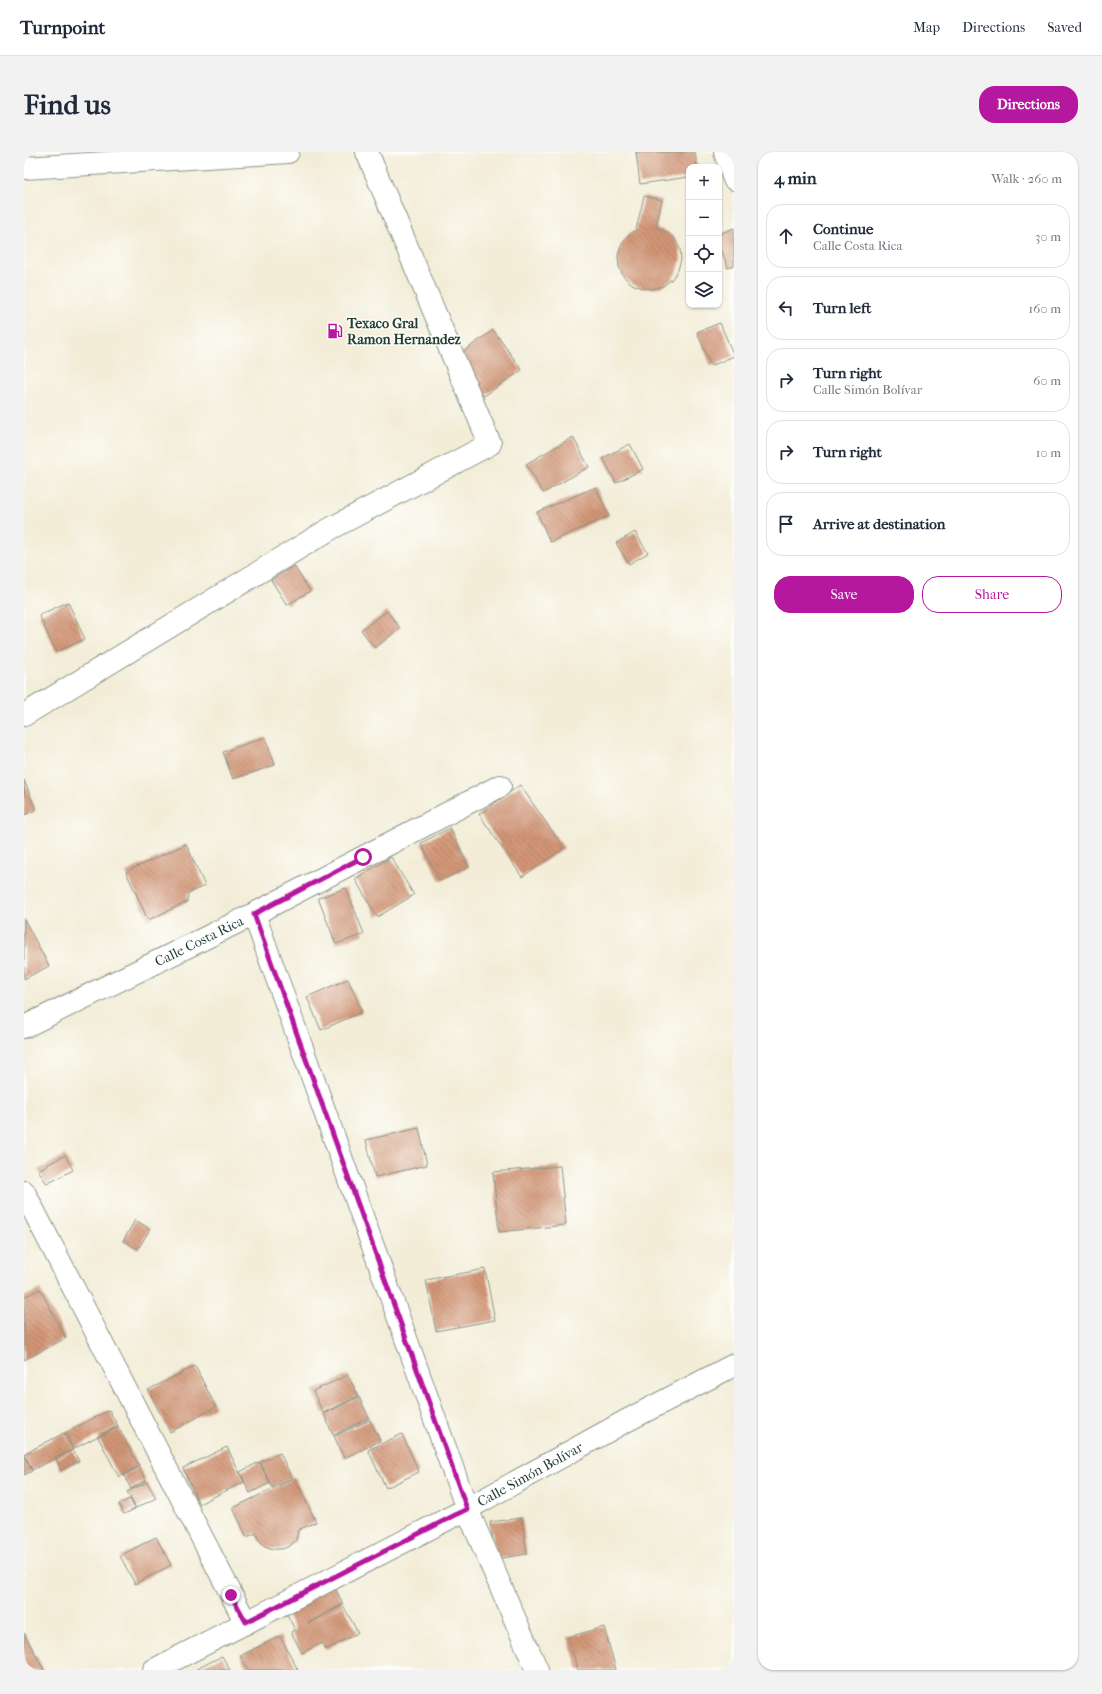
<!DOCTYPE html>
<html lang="en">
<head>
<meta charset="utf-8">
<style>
	:root { --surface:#fff; --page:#f2f2f3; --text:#1f2937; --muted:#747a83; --line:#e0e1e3; --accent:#b5179e }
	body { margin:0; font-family:"IM FELL French Canon",serif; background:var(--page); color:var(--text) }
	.controls { position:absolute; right:12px; top:12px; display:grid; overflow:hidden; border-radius:8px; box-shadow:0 1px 3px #0004 }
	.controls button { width:36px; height:36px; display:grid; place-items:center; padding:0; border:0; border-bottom:1px solid var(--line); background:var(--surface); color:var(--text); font:20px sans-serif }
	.stop { position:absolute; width:12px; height:12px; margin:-9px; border:3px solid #b5179e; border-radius:50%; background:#fff }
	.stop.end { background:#b5179e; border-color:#fff; box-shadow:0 1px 4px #0008 }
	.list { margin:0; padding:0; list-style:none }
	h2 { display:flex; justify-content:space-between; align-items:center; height:52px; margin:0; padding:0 16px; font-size:17px }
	h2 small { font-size:13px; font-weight:400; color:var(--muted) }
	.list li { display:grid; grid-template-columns:26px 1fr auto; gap:12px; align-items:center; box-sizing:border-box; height:64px; margin:0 8px 8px; padding:0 8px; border:1px solid var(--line); border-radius:16px }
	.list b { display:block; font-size:15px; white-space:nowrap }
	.list p { margin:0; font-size:13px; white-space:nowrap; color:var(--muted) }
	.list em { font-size:13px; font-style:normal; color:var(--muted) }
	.actions { display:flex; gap:8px; padding:12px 16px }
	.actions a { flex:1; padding:9px 0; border:1px solid var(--accent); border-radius:16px; text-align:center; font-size:14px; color:var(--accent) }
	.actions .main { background:var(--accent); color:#fff }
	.icon { flex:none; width:22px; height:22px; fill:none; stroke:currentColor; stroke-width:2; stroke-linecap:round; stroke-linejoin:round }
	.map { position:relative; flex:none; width:710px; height:1518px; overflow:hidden; border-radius:16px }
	header { display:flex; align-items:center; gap:24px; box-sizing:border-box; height:56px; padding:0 20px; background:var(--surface); border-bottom:1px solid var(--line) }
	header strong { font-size:19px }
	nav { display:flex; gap:22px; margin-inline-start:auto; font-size:14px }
	.intro { display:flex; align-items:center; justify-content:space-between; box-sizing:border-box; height:96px; padding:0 24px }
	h1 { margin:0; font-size:28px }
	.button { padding:10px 18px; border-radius:16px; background:var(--accent); color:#fff; font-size:14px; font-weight:700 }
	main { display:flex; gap:24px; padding:0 24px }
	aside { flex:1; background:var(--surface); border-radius:16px; box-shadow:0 1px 3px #0004 }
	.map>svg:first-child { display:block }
	.building { fill:url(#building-back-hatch) }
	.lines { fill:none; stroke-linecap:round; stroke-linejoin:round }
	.street-casing { stroke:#899586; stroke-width:24 }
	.primary-casing { stroke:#899586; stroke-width:24 }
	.street { stroke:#fff; stroke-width:22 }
	.primary { stroke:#fff; stroke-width:22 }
	.route { stroke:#b5179e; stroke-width:5 }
	.labels { text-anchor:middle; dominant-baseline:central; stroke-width:3; stroke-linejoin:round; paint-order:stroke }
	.poi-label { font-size:14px; font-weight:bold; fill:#1f3d34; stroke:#fdfcf7; text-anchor:start }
	.street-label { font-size:14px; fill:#1f3d34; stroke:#fdfcf7 }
</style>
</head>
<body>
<header>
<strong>Turnpoint</strong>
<nav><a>Map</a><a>Directions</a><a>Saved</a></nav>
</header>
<div class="intro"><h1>Find us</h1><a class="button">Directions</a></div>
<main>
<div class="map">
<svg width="710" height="1518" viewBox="0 0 710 1518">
	<defs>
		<pattern id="building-back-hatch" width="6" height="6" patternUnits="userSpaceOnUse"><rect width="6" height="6" fill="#d29576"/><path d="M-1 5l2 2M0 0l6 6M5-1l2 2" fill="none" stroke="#aa7b62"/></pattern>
	</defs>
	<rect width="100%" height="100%" fill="#fdfcf7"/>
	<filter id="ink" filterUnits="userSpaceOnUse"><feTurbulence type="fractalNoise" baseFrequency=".025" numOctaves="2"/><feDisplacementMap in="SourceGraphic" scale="8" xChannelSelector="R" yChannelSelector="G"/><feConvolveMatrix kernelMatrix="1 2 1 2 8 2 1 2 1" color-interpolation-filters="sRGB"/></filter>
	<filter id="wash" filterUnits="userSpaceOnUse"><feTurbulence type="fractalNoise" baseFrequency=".012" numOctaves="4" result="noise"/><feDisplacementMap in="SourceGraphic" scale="16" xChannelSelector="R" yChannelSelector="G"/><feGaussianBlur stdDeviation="0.9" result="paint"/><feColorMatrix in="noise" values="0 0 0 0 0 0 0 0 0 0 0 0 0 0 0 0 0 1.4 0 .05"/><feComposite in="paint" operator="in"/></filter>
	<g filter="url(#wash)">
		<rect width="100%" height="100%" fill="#f3edd8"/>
		<g id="blocks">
			<g class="building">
				<path d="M612 0H671L673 15H665V25L616 32Z"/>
				<path d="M620 44 638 48 632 76 643 80 651 87 656 97 657 108 654 118 648 127 639 134 629 137 618 136 608 132 600 125 595 115 594 104 597 94 603 84 612 78Z"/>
				<path d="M710 76V114L704 116 695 91V82Z"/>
				<path d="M696 171 710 204 687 214 673 180Z"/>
				<path d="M469 178 498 218 460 244 432 205Z"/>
				<path d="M549 285 565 315 519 341 502 312Z"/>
				<path d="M606 292 619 317 592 331 579 306Z"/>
				<path d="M572 335 585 364 526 390 513 360Z"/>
				<path d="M611 380 624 401 605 412 592 391Z"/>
				<path d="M270 414 286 439 263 453 247 428Z"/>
				<path d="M44 450 61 487 32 500 15 463Z"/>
				<path d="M363 459 376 476 351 496 337 478Z"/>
				<path d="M241 585 251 613 209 627 199 600Z"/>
				<path d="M0 628 12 658 0 663Z"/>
				<path d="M496 633 540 696 498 725 455 662Z"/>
				<path d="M426 676 445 715 416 729 397 691Z"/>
				<path d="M162 692 181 734 164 741 163 750 124 768 102 720Z"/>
				<path d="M367 705 390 743 353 765 331 727Z"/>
				<path d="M322 736 340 782 312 792 294 746Z"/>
				<path d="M0 767 25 814 0 827Z"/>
				<path d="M324 827 338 860 297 878 283 845Z"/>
				<path d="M395 976 403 1013 351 1025 342 988Z"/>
				<path d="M41 1003 49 1018 23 1032 14 1018Z"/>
				<path d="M536 1014 542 1073 475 1080 469 1020Z"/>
				<path d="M111 1068 126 1077 114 1097 99 1089Z"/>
				<path d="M461 1117 471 1168 412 1179 402 1128Z"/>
				<path d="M16 1137 42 1186 0 1208V1145Z"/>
				<path d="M171 1214 192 1255 146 1280 124 1238Z"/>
				<path d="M324 1223 334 1244 299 1261 289 1239Z"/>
				<path d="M335 1245 345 1266 309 1283 300 1262Z"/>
				<path d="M85 1258 94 1274 49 1297 41 1281Z"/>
				<path d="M346 1268 356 1289 320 1306 310 1284Z"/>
				<path d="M94 1275 115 1314 95 1325 74 1285Z"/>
				<path d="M40 1281 49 1297 8 1318 0 1302Z"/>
				<path d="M378 1282 395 1320 362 1336 344 1298Z"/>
				<path d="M203 1295 220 1330 175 1352 159 1316Z"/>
				<path d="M49 1298 55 1309 37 1318 32 1307Z"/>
				<path d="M256 1301 268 1326 248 1335 236 1310Z"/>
				<path d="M0 1303 8 1319 0 1323Z"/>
				<path d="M235 1310 246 1331 226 1341 216 1320Z"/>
				<path d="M115 1315 122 1328 107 1337 100 1323Z"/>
				<path d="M271 1326 292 1370 274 1378 272 1388 266 1394 258 1397H249L241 1394 235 1388 232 1381 223 1385 209 1356Z"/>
				<path d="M123 1330 132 1346 112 1356 103 1340Z"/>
				<path d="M106 1347 111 1357 100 1362 95 1352Z"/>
				<path d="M498 1366 503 1402 472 1407 466 1370Z"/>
				<path d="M132 1385 147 1413 111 1432 96 1404Z"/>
				<path d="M309 1432 319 1452 284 1471 319 1453 334 1481 301 1498 298 1491 278 1501 267 1480 271 1478 261 1458Z"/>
				<path d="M580 1475 592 1518H554L544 1485Z"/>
				<path d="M0 1481 20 1518H0Z"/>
				<path d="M256 1484 274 1518H224L216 1504Z"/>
				<path d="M198 1504 206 1518H171Z"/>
			</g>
		</g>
	</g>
	<g filter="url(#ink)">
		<use href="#blocks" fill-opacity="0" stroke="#899586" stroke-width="1"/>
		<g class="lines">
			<g class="street-casing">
				<g id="street">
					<path d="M701 0 710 27"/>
					<path d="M0 563 306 377 466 292 343 0"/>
					<path d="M230 762 443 1357 513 1518"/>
					<path id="s1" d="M0 875 230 762 476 634"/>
					<path d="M0 1040 222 1471"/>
					<path id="s2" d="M130 1518 443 1357 600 1270 710 1213"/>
				</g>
			</g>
			<g class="primary-casing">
				<path id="primary" d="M0 16 264 0"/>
			</g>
			<use href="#street" class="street"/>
			<use href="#primary" class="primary"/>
		</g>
	</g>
	<g class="lines" filter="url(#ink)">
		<path class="route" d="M207 1443 222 1470 443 1357 230 762 339 705"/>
	</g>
	<defs>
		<g id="fuel-bare" transform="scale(1.2)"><path d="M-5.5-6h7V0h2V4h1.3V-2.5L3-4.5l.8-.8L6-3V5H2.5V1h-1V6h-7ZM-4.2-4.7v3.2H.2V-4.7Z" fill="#b5179e" stroke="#fdfcf7" stroke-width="2.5" paint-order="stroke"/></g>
	</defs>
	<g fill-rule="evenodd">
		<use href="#fuel-bare" x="311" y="179"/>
	</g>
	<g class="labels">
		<g class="poi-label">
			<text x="323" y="171">Texaco Gral<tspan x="323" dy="16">Ramon Hernandez</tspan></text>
		</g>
		<g class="street-label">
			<text stroke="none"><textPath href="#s1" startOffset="195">Calle Costa Rica</textPath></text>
			<text stroke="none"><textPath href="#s2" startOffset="424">Calle Simón Bolívar</textPath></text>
		</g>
	</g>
</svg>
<div class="controls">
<button>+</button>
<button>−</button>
<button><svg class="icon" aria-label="locate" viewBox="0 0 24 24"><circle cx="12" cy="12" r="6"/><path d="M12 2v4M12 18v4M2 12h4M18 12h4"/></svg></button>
<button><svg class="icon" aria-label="layers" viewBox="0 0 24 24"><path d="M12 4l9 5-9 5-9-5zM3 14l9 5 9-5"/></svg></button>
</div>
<div class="stop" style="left:339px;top:705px"></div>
<div class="stop end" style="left:207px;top:1443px"></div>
</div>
<aside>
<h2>4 min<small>Walk · 260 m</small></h2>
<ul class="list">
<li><svg class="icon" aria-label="ahead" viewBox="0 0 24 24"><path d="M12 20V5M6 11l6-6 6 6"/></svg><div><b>Continue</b><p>Calle Costa Rica</p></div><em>30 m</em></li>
<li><svg class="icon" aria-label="left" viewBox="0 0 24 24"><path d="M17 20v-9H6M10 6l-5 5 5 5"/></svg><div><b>Turn left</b></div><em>160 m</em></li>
<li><svg class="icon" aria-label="right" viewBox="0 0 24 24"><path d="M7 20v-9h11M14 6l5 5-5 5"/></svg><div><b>Turn right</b><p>Calle Simón Bolívar</p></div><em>60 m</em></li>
<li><svg class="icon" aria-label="right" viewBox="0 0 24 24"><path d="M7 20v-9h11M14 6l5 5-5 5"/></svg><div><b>Turn right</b></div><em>10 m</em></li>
<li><svg class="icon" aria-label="arrive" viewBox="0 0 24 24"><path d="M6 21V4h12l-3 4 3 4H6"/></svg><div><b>Arrive at destination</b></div></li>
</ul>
<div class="actions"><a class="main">Save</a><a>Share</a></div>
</aside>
</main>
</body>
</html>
